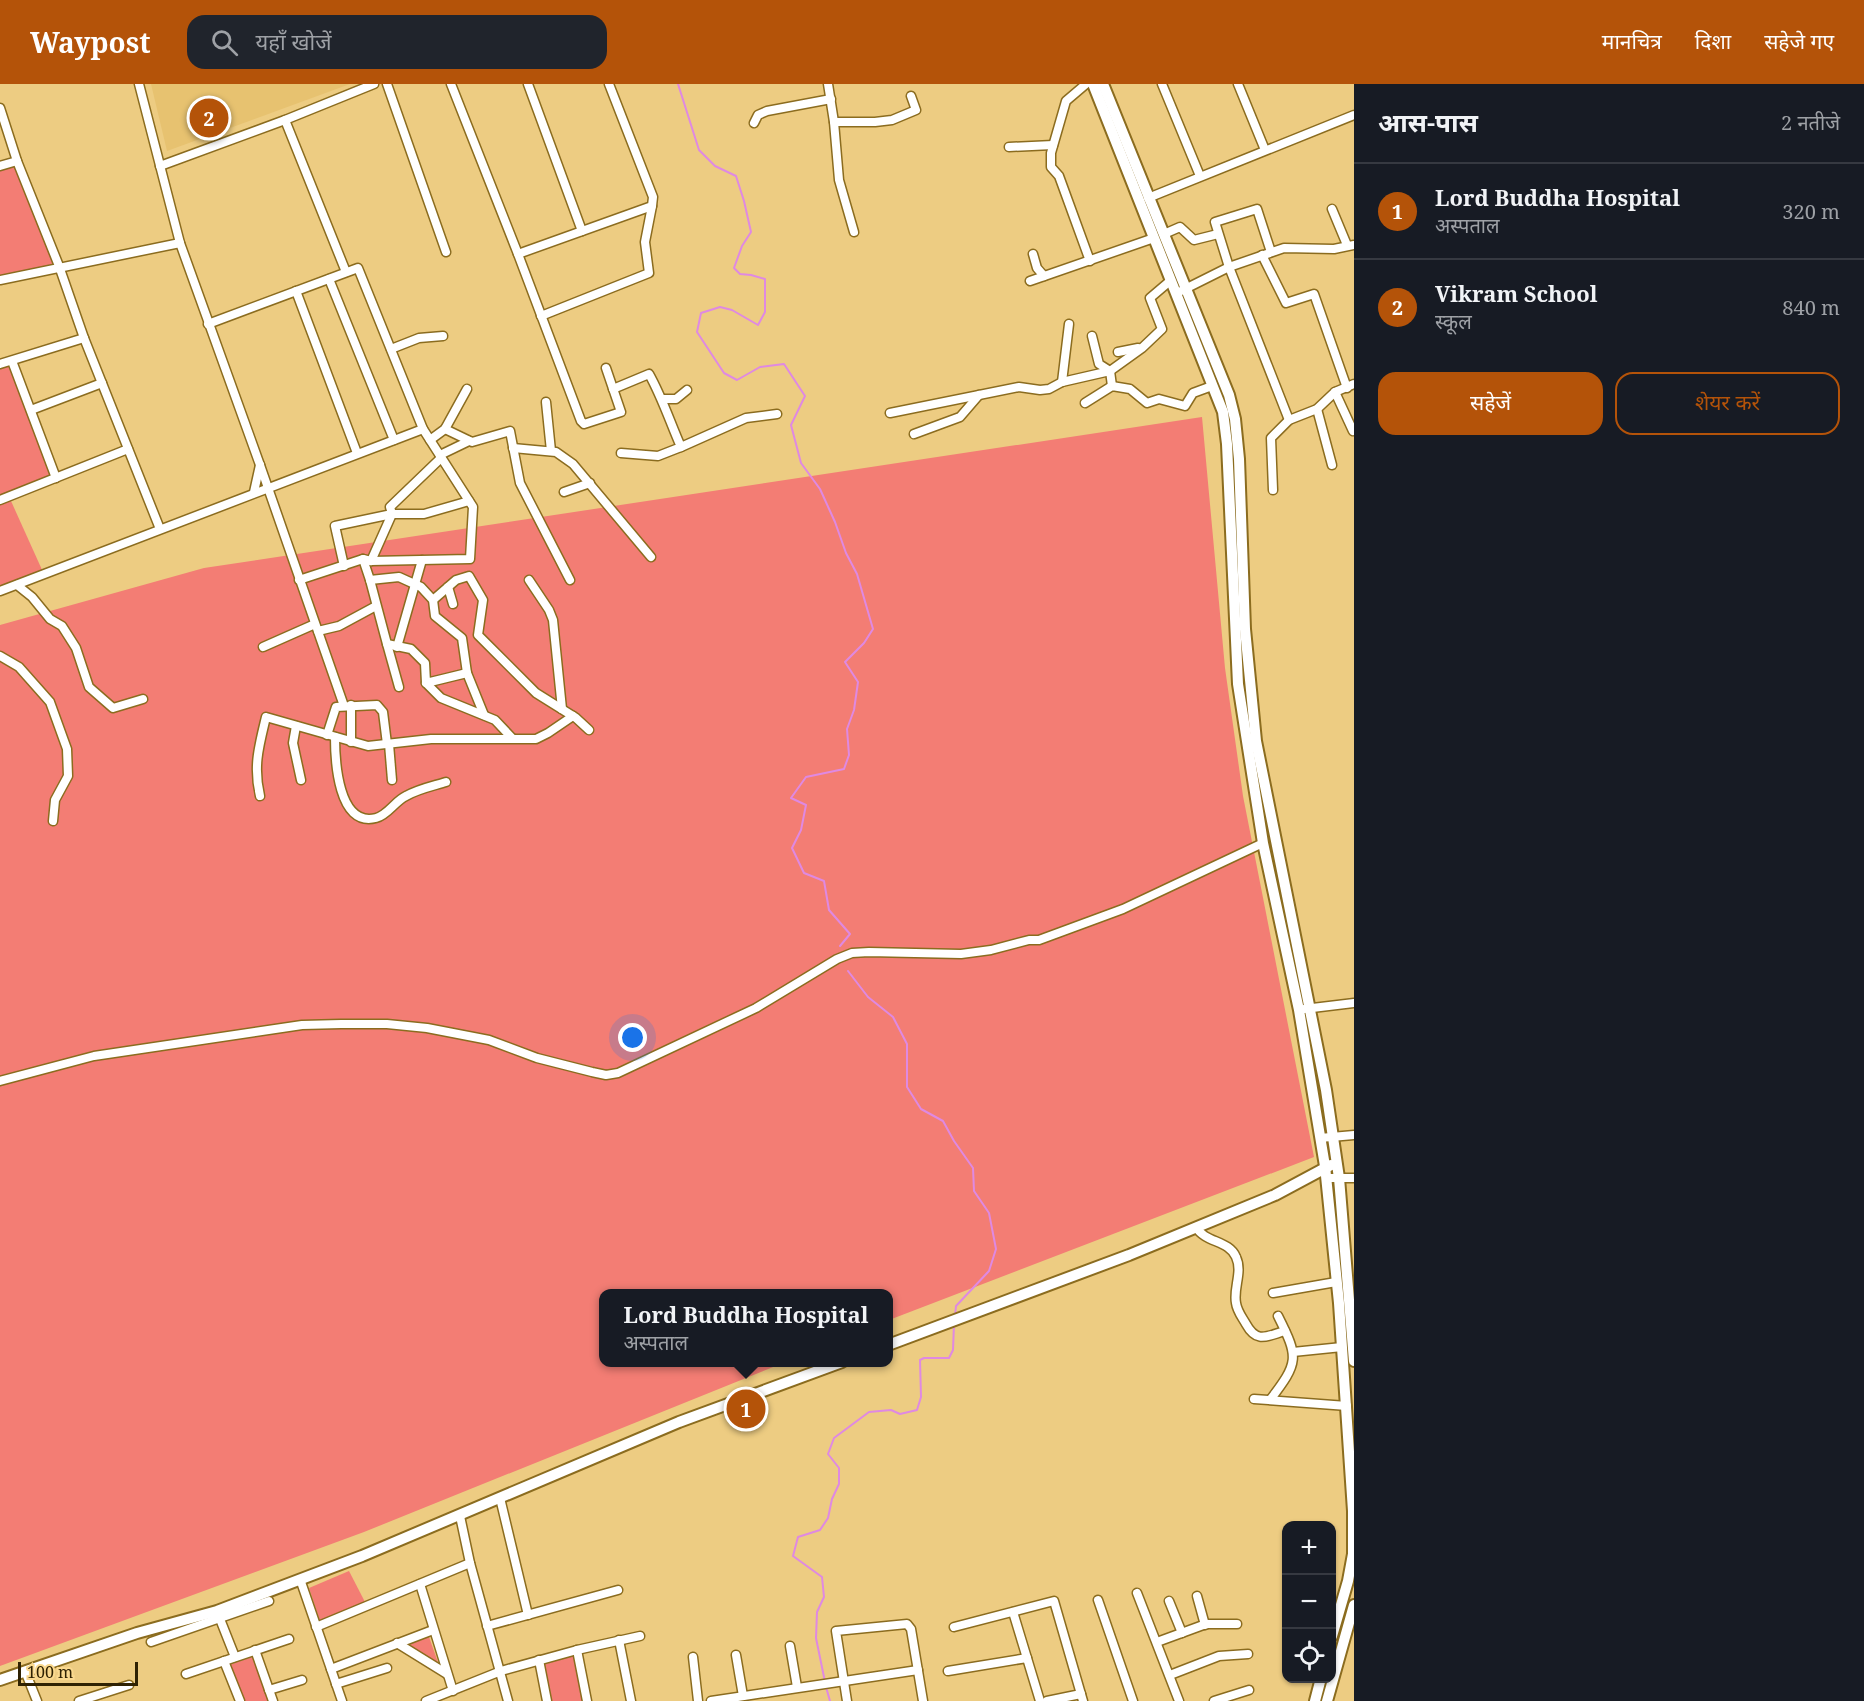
<!DOCTYPE html>
<html lang="hi">
<head>
<meta charset="utf-8">
<style>
	:root { --surface:#171b24; --page:#20242c; --text:#f1f3f6; --muted:#9ea1a6; --line:#363941; --accent:#b45309 }
	body { margin:0; font-family:"Noto Serif","Noto Sans Devanagari",serif; background:var(--page); color:var(--text) }
	.controls { position:absolute; right:18px; bottom:18px; display:grid; overflow:hidden; border-radius:12px; box-shadow:0 2px 4px #0004 }
	.controls button { width:54px; height:54px; display:grid; place-items:center; padding:0; border:0; border-bottom:2px solid var(--line); background:var(--surface); color:var(--text); font:30px sans-serif }
	.scale { position:absolute; left:18px; bottom:15px; width:120px; box-sizing:border-box; padding-left:6px; border:3px solid #2f2203; border-top:0; font-size:16px; line-height:21px; white-space:nowrap; color:#2f2203; -webkit-text-stroke:4px #fad98f; paint-order:stroke }
	.you { position:absolute; left:633px; top:954px; width:21px; height:21px; margin:-15px; border:4px solid #fff; border-radius:50%; background:#1a73e8; box-shadow:0 0 0 9px #1a73e833 }
	.badge { display:grid; place-items:center; width:39px; height:39px; border-radius:50%; background:var(--accent); color:#fff; font-size:20px; font-weight:700 }
	.pin { position:absolute; translate:-50% -50%; border:3px solid #fff; box-shadow:0 2px 6px #0006 }
	.popup { position:absolute; left:599px; top:1205px; width:294px; height:78px; box-sizing:border-box; display:grid; place-content:center; border-radius:12px; background:var(--surface); filter:drop-shadow(0 2px 4px #0005); font-size:20px; white-space:nowrap; color:var(--muted) }
	.popup b { font-size:22px; color:var(--text) }
	.popup::after { content:''; position:absolute; left:50%; top:100%; margin-left:-12px; border:12px solid transparent; border-top-color:var(--surface) }
	.list { margin:0; padding:0; list-style:none }
	h2 { display:flex; justify-content:space-between; align-items:center; height:78px; margin:0; padding:0 24px; font-size:26px }
	h2 small { font-size:20px; font-weight:400; color:var(--muted) }
	.list li { display:grid; grid-template-columns:39px 1fr auto; gap:18px; align-items:center; box-sizing:border-box; height:96px; padding:0 24px; border-top:2px solid var(--line) }
	.list b { display:block; font-size:22px; white-space:nowrap }
	.list p { margin:0; font-size:20px; white-space:nowrap; color:var(--muted) }
	.list em { font-size:20px; font-style:normal; color:var(--muted) }
	.actions { display:flex; gap:12px; padding:18px 24px }
	.actions a { flex:1; padding:14px 0; border:2px solid var(--accent); border-radius:18px; text-align:center; font-size:21px; color:var(--accent) }
	.actions .main { background:var(--accent); color:#fff }
	.icon { flex:none; width:33px; height:33px; fill:none; stroke:currentColor; stroke-width:2; stroke-linecap:round; stroke-linejoin:round }
	.map { position:relative; flex:none; width:1354px; height:1617px; overflow:hidden }
	header { display:flex; align-items:center; gap:36px; box-sizing:border-box; height:84px; padding:0 30px; background:var(--accent); color:#fff }
	header strong { font-size:28px }
	nav { display:flex; gap:33px; margin-inline-start:auto; font-size:21px }
	.search { width:420px; height:54px; background:var(--page); display:flex; align-items:center; gap:15px; box-sizing:border-box; padding:0 21px; border-radius:18px; color:var(--muted); font-size:22px }
	main { display:flex }
	aside { flex:1; background:var(--surface) }
	.map>svg:first-child { display:block }
	.built { fill:#e7c270 }
	.green { fill:#f37d74 }
	.lines { fill:none; stroke-linecap:round; stroke-linejoin:round }
	.stream { stroke:#df89e2; stroke-width:2 }
	.minor-casing { stroke:#8b6c1f; stroke-width:11 }
	.tertiary-casing { stroke:#8b6c1f; stroke-width:14 }
	.minor { stroke:#fff; stroke-width:8 }
	.tertiary { stroke:#fff; stroke-width:10 }
</style>
</head>
<body>
<header>
<strong>Waypost</strong>
<div class="search"><svg class="icon" aria-label="search" viewBox="0 0 24 24"><circle cx="10" cy="10" r="6"/><path d="M15 15l6 6"/></svg>यहाँ खोजें</div>
<nav><a>मानचित्र</a><a>दिशा</a><a>सहेजे गए</a></nav>
</header>
<main>
<div class="map">
<svg width="1354" height="1617" viewBox="0 0 1354 1617">
	<rect width="100%" height="100%" fill="#edcc82"/>
	<path class="built" d="M151 0H350L167 67Z"/>
	<g class="green">
		<path d="M15 80 54 181 0 193V86Z"/>
		<path d="M9 281 54 391 0 412V284Z"/>
		<path d="M1202 333 1225 584 1243 712 1314 1073 889 1236 888 1210H604V1278L783 1279 364 1448 0 1582V541L204 484Z"/>
		<path d="M11 417 43 488 0 504V421Z"/>
		<path d="M349 1487 365 1518 320 1537 309 1504Z"/>
		<path d="M428 1550 440 1584 403 1560Z"/>
		<path d="M574 1571 583 1617H551L543 1581Z"/>
		<path d="M252 1573 269 1617H243L229 1581Z"/>
	</g>
	<g class="lines">
		<g class="stream">
			<path d="M678 0 699 66 715 82 736 92 744 117 751 148 742 162 734 184 740 190 751 191 765 195V228L758 241 732 226 720 223 701 229 697 248 724 289 737 296 760 283 784 280 805 312 791 341 801 379 820 405 835 438 846 469 857 490 873 545 864 559 845 578 858 598 854 626 847 645 849 671 844 685 806 693 791 714 806 721 801 746 792 764 804 789 824 797 829 826 850 850 840 862"/>
			<path d="M848 887 868 913 893 933 907 960V1003L921 1025 943 1037 954 1057 973 1084 974 1107 989 1129 996 1165 989 1187 956 1222 955 1232"/>
			<path d="M825 1598 816 1554 817 1528 824 1513 822 1493 793 1472 798 1453 820 1446 828 1434 832 1415 839 1400V1384L828 1370 834 1354 869 1328 891 1326 900 1330 917 1326 921 1313 920 1276 924 1274H949L953 1266 954 1240"/>
			<path d="M826 1603 830 1617"/>
		</g>
		<g class="minor-casing">
			<g id="minor">
				<path d="M139 0 180 159 260 381 344 622"/>
				<path d="M387 0 446 168"/>
				<path d="M451 0 518 170 581 337 584 340 621 328 606 284"/>
				<path d="M528 0 582 147"/>
				<path d="M828 0 834 38H875L892 36 916 26 911 12"/>
				<path d="M1086 0 1066 17 1051 69V83L1059 92 1090 177"/>
				<path d="M1162 0 1200 92"/>
				<path d="M1238 0 1265 66"/>
				<path d="M0 24 17 77 59 182 84 254 160 445"/>
				<path d="M285 36 346 188"/>
				<path d="M834 38 839 96 854 148"/>
				<path d="M754 39 758 31 767 27 831 15"/>
				<path d="M1009 63 1053 61"/>
				<path d="M0 82 17 77"/>
				<path d="M160 82 285 36 374 0"/>
				<path d="M1148 114 1354 31"/>
				<path d="M1332 125 1347 161"/>
				<path d="M1164 150 1180 143 1194 156 1218 150"/>
				<path d="M1271 168 1257 125 1215 138 1229 183 1289 336"/>
				<path d="M518 170 652 122 653 113 609 0"/>
				<path d="M1033 170 1037 184 1044 192"/>
				<path d="M1262 171 1286 219 1314 210 1347 304"/>
				<path d="M329 195 394 356"/>
				<path d="M0 196 180 159"/>
				<path d="M1030 197 1154 154"/>
				<path d="M296 207 357 369"/>
				<path d="M1181 207 1229 183 1284 164 1334 165 1354 161"/>
				<path d="M541 232 649 189 645 158 652 122"/>
				<path d="M208 240 358 184 423 345 473 423 470 475 371 477 363 475 299 496"/>
				<path d="M1092 252 1099 280 1110 287 1112 302"/>
				<path d="M391 265 419 254 443 252"/>
				<path d="M1118 268 1138 264"/>
				<path d="M12 277 56 394"/>
				<path d="M0 280 84 254"/>
				<path d="M1062 298 1069 240"/>
				<path d="M613 305 649 290C662 313 670 338 681 363L658 372 621 369"/>
				<path d="M1335 308 1353 347"/>
				<path d="M663 315H676L687 306"/>
				<path d="M546 318 551 367"/>
				<path d="M1085 319 1112 302 1130 305 1147 319 1159 315 1185 322 1193 309 1212 302"/>
				<path d="M1317 325 1332 381"/>
				<path d="M31 326 102 299"/>
				<path d="M890 329 1019 303 1040 306 1049 305 1062 298 1110 287 1142 264 1162 245 1150 214 1170 197"/>
				<path d="M445 345 472 358 510 347 520 399 570 496"/>
				<path d="M914 350 960 333 979 311"/>
				<path d="M430 356 445 345 467 305"/>
				<path d="M681 363 746 334 777 330"/>
				<path d="M513 364 556 368 573 380 651 473"/>
				<path d="M440 371 469 357"/>
				<path d="M1273 406 1271 354 1289 336 1317 325 1335 308 1354 300"/>
				<path d="M254 408 260 381"/>
				<path d="M564 408 590 399"/>
				<path d="M0 416 128 365"/>
				<path d="M363 475 370 496 387 560 411 565 425 579 426 599 467 589"/>
				<path d="M371 477 392 430 390 423 441 374"/>
				<path d="M344 482 335 442 392 430H424L469 417"/>
				<path d="M370 496 399 493 421 503 433 516 435 532 462 554 467 589 484 631"/>
				<path d="M529 496 549 526 553 536 562 625"/>
				<path d="M17 501 32 513 50 535 62 542 76 564 89 603 113 624 143 615"/>
				<path d="M448 503 453 520"/>
				<path d="M0 507 423 345"/>
				<path d="M433 516 456 496 469 492 483 516 478 551 536 609 576 634 589 646"/>
				<path d="M318 547 339 542 376 522"/>
				<path d="M387 560 399 603"/>
				<path d="M263 563 315 540"/>
				<path d="M397 563 422 476"/>
				<path d="M0 572 19 583 50 618 67 665 68 692 55 716 53 737"/>
				<path d="M426 599 441 614 495 636 512 654"/>
				<path d="M351 621V658"/>
				<path d="M296 642 293 659 301 696"/>
				<path d="M327 651 336 623 377 621 383 628 387 660"/>
				<path d="M335 653C335 676 338 744 376 734 388 731 395 717 406 712 418 705 433 702 446 698"/>
				<path d="M389 660 392 696"/>
				<path d="M260 712C253 682 259 662 266 633L368 662 431 655H536L548 649 573 632"/>
				<path d="M1304 925 1354 919"/>
				<path d="M0 997 94 972 302 941 341 940H387L427 944 489 956 537 974 592 988 606 991 618 989 756 924 837 875 852 869 869 868 961 870 991 866 1029 856H1039L1123 825 1263 759"/>
				<path d="M1320 1054 1354 1051"/>
				<path d="M1326 1094H1354"/>
				<path d="M1196 1143C1205 1159 1229 1156 1236 1173 1243 1188 1233 1204 1236 1219 1237 1227 1242 1233 1246 1240 1257 1260 1267 1252 1285 1247"/>
				<path d="M1273 1209 1336 1198"/>
				<path d="M1293 1268 1342 1263"/>
				<path d="M1254 1315 1347 1322"/>
				<path d="M1270 1316C1299 1278 1299 1274 1278 1232"/>
				<path d="M500 1414 528 1531"/>
				<path d="M460 1432 470 1479 508 1617"/>
				<path d="M300 1495 342 1617"/>
				<path d="M420 1500 453 1607"/>
				<path d="M1137 1509 1179 1617"/>
				<path d="M1197 1512 1205 1541"/>
				<path d="M1098 1516 1133 1617"/>
				<path d="M1169 1517 1182 1549"/>
				<path d="M1013 1528 1040 1617"/>
				<path d="M218 1530 235 1573"/>
				<path d="M487 1542 618 1506"/>
				<path d="M316 1543 470 1479"/>
				<path d="M954 1543 1054 1517 1083 1617"/>
				<path d="M619 1556 631 1617"/>
				<path d="M151 1558 269 1517"/>
				<path d="M1157 1558 1206 1540H1237"/>
				<path d="M397 1559 447 1590"/>
				<path d="M790 1562 797 1603"/>
				<path d="M255 1566 273 1617"/>
				<path d="M577 1566 587 1617"/>
				<path d="M736 1571 743 1612"/>
				<path d="M693 1573 698 1617"/>
				<path d="M539 1576 547 1617"/>
				<path d="M224 1577 240 1617"/>
				<path d="M331 1585 433 1546"/>
				<path d="M25 1587 37 1617"/>
				<path d="M948 1587 1027 1574"/>
				<path d="M186 1590 289 1555"/>
				<path d="M1170 1591 1219 1572 1248 1570"/>
				<path d="M336 1600 387 1584"/>
				<path d="M269 1606 302 1596"/>
				<path d="M79 1617 129 1601"/>
				<path d="M426 1617 501 1587 577 1566 640 1552"/>
				<path d="M711 1617 918 1586"/>
				<path d="M847 1617 836 1547 907 1540 911 1545 923 1617"/>
				<path d="M1047 1617 1081 1610"/>
				<path d="M1214 1617 1249 1606"/>
			</g>
		</g>
		<g class="tertiary-casing">
			<g id="tertiary">
				<path d="M1093 0 1223 328 1227 360 1238 600 1263 759 1299 926 1325 1082 1339 1219 1353 1427V1470L1348 1497 1332 1552"/>
				<path d="M1103 0 1229 311 1235 335 1239 375 1245 545 1256 657 1326 1006 1339 1094 1354 1277"/>
				<path d="M888 1261 1129 1171 1275 1111 1331 1081"/>
				<path d="M0 1596 137 1549 217 1527 362 1472 679 1338 842 1278"/>
				<path d="M1315 1617 1321 1594"/>
				<path d="M1327 1617 1354 1521"/>
			</g>
		</g>
		<use href="#minor" class="minor"/>
		<use href="#tertiary" class="tertiary"/>
	</g>
</svg>
<div class="controls">
<button>+</button>
<button>−</button>
<button><svg class="icon" aria-label="locate" viewBox="0 0 24 24"><circle cx="12" cy="12" r="6"/><path d="M12 2v4M12 18v4M2 12h4M18 12h4"/></svg></button>
</div>
<div class="scale">100 m</div>
<div class="you"></div>
<div class="pin badge" style="left:746px;top:1325px">1</div>
<div class="popup"><b>Lord Buddha Hospital</b>अस्पताल</div>
<div class="pin badge" style="left:209px;top:34px">2</div>
</div>
<aside>
<h2>आस-पास<small>2 नतीजे</small></h2>
<ul class="list">
<li><span class="badge">1</span><div><b>Lord Buddha Hospital</b><p>अस्पताल</p></div><em>320 m</em></li>
<li><span class="badge">2</span><div><b>Vikram School</b><p>स्कूल</p></div><em>840 m</em></li>
</ul>
<div class="actions"><a class="main">सहेजें</a><a>शेयर करें</a></div>
</aside>
</main>
</body>
</html>
